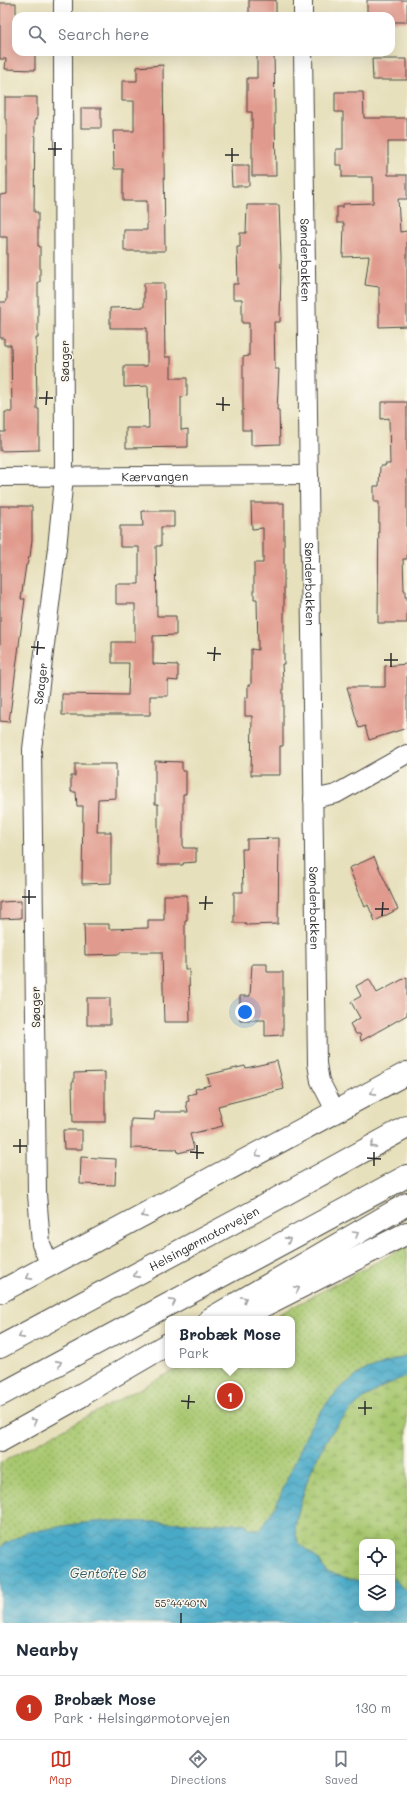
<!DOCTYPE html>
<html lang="en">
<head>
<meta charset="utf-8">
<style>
	:root { --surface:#fff; --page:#f6f6f7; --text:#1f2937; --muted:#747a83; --line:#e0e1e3; --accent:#c8321e }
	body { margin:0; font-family:Mali,sans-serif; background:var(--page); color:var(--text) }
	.controls { position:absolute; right:12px; bottom:12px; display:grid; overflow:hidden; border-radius:8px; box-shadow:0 4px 16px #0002 }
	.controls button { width:36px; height:36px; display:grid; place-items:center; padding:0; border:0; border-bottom:1px solid var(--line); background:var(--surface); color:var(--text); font:20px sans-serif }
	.you { position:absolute; left:245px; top:1012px; width:14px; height:14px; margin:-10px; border:3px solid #fff; border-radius:50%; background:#1a73e8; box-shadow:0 0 0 6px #1a73e833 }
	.badge { display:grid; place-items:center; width:26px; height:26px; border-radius:50%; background:var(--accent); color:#fff; font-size:13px; font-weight:700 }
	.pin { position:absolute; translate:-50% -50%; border:2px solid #fff; box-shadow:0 1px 4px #0006 }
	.popup { position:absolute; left:165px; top:1316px; width:130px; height:52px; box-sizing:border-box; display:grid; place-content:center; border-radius:8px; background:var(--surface); filter:drop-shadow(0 1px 3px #0005); font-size:13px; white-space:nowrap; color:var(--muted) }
	.popup b { font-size:15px; color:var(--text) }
	.popup::after { content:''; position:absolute; left:50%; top:100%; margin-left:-8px; border:8px solid transparent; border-top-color:var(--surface) }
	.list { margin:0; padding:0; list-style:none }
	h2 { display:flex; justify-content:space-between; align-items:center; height:52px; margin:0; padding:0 16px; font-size:17px }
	h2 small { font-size:13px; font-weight:400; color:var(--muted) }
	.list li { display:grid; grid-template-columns:26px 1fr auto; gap:12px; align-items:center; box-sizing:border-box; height:64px; padding:0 16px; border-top:1px solid var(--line) }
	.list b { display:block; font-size:15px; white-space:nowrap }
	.list p { margin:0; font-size:13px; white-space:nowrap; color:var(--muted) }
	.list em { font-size:13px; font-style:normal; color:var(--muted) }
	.icon { flex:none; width:22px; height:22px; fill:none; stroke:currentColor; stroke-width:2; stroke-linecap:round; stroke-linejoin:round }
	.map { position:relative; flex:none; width:407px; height:1623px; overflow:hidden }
	.search { position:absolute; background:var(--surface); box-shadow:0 4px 16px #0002; left:12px; right:12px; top:12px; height:44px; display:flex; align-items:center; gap:10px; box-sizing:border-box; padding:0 14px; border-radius:12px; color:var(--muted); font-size:15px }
	.sheet { height:116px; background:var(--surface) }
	nav { display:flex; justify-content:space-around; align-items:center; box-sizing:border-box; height:56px; border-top:1px solid var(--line); background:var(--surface); font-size:11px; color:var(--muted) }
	nav a { display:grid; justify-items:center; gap:2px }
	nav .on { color:var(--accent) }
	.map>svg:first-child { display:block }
	.green { fill:url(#green-dots); stroke:#6a7a4d }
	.wetland { fill:url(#wetland-marsh); stroke:#6a7a4d }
	.water { fill:url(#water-waves); stroke:#3a6a7a }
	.building { fill:#e19b8e }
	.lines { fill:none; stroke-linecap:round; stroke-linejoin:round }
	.street-casing { stroke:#474641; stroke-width:20 }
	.secondary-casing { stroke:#474641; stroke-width:24 }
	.highway-casing { stroke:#474641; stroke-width:24 }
	.street { stroke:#fff; stroke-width:18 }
	.secondary { stroke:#fff; stroke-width:22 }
	.highway { stroke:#fff; stroke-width:22 }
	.oneway { stroke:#a0a0a0 }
	.ticks { fill:none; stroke:#2b2b2b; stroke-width:1.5 }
	.labels { text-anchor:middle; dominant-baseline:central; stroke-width:3; stroke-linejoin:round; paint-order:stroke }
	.street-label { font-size:12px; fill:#2b2b2b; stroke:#fbf7ec }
	.water-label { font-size:13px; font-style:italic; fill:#375e6a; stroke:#fbf7ec }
	.ticks-label { font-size:10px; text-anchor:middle; fill:#2b2b2b; stroke:#fbf7ec; stroke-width:3; stroke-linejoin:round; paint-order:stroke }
</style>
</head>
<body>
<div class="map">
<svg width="407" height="1623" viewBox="0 0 407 1623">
	<defs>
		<pattern id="green-dots" width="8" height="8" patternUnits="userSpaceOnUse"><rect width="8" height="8" fill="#a8c86f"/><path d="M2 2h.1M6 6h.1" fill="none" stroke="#89a35b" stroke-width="1.8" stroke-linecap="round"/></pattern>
		<pattern id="wetland-marsh" width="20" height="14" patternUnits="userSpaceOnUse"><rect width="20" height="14" fill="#a8c86f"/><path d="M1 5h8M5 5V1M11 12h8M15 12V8" fill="none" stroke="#89a35b"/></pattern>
		<pattern id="water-waves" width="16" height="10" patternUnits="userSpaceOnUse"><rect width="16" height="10" fill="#48aac8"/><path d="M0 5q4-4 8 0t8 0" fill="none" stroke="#3c8ba3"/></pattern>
	</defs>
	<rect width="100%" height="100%" fill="#fbf7ec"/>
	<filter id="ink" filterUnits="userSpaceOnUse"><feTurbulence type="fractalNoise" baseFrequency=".025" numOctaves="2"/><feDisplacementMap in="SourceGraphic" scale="8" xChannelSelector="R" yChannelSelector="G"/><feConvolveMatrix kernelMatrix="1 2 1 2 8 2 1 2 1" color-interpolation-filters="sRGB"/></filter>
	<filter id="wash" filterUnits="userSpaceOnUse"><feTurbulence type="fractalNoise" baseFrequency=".012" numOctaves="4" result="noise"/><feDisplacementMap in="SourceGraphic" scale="16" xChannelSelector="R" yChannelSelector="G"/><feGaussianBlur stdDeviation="0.9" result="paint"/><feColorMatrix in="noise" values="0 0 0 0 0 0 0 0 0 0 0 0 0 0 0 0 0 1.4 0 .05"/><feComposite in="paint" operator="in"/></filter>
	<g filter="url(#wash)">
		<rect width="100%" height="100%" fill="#e7e0bc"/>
		<path class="green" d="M407 1246V1355L362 1372 340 1388 327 1403 310 1427 276 1506 261 1529H249L246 1524 105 1521 75 1524 25 1533 0 1547V1463L184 1365H292V1319H270Z"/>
		<path class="wetland" d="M407 1376V1592L392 1577V1542H362V1582L326 1572C323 1567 320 1561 316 1557 311 1551 301 1548 298 1541 292 1529 298 1514 301 1502 316 1443 348 1397 407 1376Z"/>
		<path class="water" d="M407 1355V1376C348 1397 316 1443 301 1502 298 1514 292 1529 298 1541 301 1548 311 1551 316 1557 320 1561 323 1567 326 1572L362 1582V1608H392V1577C398 1581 401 1588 407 1592V1623H0V1547L25 1533 75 1524 105 1521 247 1524 249 1529H261L276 1505 310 1427 327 1403 340 1388 362 1372Z"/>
		<g id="blocks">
			<g class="building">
				<rect x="249" y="0" width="27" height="16"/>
				<path d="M367 0H407V22H391V16H367Z"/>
				<path d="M0 3H16V52H35V70L5 69 6 59H0Z"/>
				<path d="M257 52H274L276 176H252V112H247V78H257Z"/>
				<path d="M372 59H407V80H373Z"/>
				<path d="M163 65 165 251H124V230H147V201H123V169H114L113 131H134V101H122V81H137V67Z"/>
				<path d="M335 92H363L364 118H407V142H388V175H407V199H398L400 232 407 231V326L379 327V287L365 285 369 256 343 257 344 223H337V207H343V204L373 203V177H342V165H336V149H343V112H335Z"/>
				<path d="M5 97H37V119H35L34 212H38V246H40V282H38V338H36L37 409H39V450L0 451V432H5V412H12L11 345H4V338H0V302H6L7 300V237H0V195L7 194V119H5Z"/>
				<rect x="81" y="108" width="20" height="20"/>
				<path d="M231 166H249V186H232Z"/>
				<path d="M247 205H279L281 257 280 322H274L275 369H279L277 410H279L280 444 251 445V430H242V411H243V357L249 356V323H242V299H233V284H238L237 247H240V233H246Z"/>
				<path d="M144 283H164L165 357H171V378H187V396L181 397V430L188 429V447L126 448V428H149L148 386 124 387V366H147V328H110V308L144 307Z"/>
				<path d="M381 402H407V559H403L404 590H405V597H407V623H378L379 502H374V486H379L380 466H385V464H390L389 418 381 419Z"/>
				<path d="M251 503H284V664H282L283 681V746H280V775H251L252 716H245V698H248V685H251V649L258 650 257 599H254V563H263V528L252 529Z"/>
				<path d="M0 506H32V540L30 557H29L27 565H26L21 599H25L9 722 0 721Z"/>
				<path d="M142 511H174V527H161V546H156L157 616H176V635L153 636V664L178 665V681L168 680V696H150V715H62V694L128 695 129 663H112V642H135V604H116V584H139V547H120V526H143Z"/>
				<path d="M407 664V728L369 740 365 726 359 728 347 687H385V666Z"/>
				<path d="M155 761 182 762V771H186V794H183V848H196V862L183 863V865H158V804H155Z"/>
				<path d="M75 764H116V798L98 799 97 832H111V883L82 884 83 806H77L76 792H71V776H75Z"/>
				<path d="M279 838 278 924 246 925V923H234V892H243L242 849H247V839Z"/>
				<path d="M374 857 398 909 375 921 368 905 365 907 349 868Z"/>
				<path d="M164 895H187V920H185V969H189L190 1022H164L162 952H120V954L85 955 84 924H109V929L148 928V920H164Z"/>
				<path d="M21 901V918L0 919V902Z"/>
				<path d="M252 964H267V972H283V1035L265 1036V1020H240V996H250Z"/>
				<path d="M407 977V1015L361 1041 360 1034H356L350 1024 360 1018 351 1002 361 996 356 986 369 979 377 993Z"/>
				<rect x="87" y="998" width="23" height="27"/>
				<path d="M277 1061 284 1089 218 1106 223 1126 190 1134 194 1149 178 1153 177 1149 131 1148V1119L154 1120 155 1112H188L186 1102 189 1101 188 1095 196 1093 195 1089 210 1085 207 1075 245 1066 246 1068Z"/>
				<path d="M105 1072V1122H73L72 1082H74V1073Z"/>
				<path d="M63 1130H82V1149H64Z"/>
				<path d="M81 1157 116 1159 115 1185 80 1184Z"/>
			</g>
		</g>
	</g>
	<g filter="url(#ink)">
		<use href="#blocks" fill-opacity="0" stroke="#474641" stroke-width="1"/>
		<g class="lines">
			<g class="street-casing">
				<g id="street">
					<path d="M63 0V16"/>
					<path d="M303 0V16"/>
					<path id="s1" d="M303 52 317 1064 320 1081 336 1112"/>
					<path id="s2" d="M0 477 309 475"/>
					<path d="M313 799 336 794 407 754"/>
					<path id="s3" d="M50 1265 41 1244 37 1194 32 749 57 548 64 477 63 52"/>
				</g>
			</g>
			<g class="secondary-casing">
				<g id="secondary">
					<path d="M0 1292 407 1073"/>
					<path d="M237 1319 407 1233"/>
					<path d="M0 1441 81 1396"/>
				</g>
			</g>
			<g class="highway-casing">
				<g id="highway">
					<path d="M210 1319 407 1204"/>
					<path id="s4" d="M0 1347 251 1213 407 1127"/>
					<path d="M0 1395 407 1176"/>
					<path d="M65 1404 168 1344"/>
				</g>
			</g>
			<use href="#street" class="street"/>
			<use href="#secondary" class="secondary"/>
			<use href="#highway" class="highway"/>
		</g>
		<defs><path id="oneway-chevron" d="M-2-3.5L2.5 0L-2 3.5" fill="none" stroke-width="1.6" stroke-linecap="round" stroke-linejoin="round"/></defs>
		<g class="oneway">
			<use href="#oneway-chevron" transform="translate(373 1092) rotate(151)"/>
			<use href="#oneway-chevron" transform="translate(373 1145) rotate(151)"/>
			<use href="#oneway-chevron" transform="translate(258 1154) rotate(152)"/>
			<use href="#oneway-chevron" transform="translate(144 1215) rotate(152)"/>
			<use href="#oneway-chevron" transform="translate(356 1234) rotate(-30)"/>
			<use href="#oneway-chevron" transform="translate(288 1240) rotate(-28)"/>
			<use href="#oneway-chevron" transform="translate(136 1275) rotate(152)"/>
			<use href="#oneway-chevron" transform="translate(29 1277) rotate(152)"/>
			<use href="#oneway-chevron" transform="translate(297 1289) rotate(-26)"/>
			<use href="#oneway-chevron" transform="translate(244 1299) rotate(-30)"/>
			<use href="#oneway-chevron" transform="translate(173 1302) rotate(-28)"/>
			<use href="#oneway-chevron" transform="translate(21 1336) rotate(152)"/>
			<use href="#oneway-chevron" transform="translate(59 1363) rotate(-28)"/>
			<use href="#oneway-chevron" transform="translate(34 1421) rotate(-29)"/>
		</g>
	</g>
	<path class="ticks" d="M48 149H62M225 155H239M55 156V142M232 162V148M39 398H53M216 404 230 405M46 405 47 391M223 411V397M31 647 45 648M207 653 221 654M37 655 38 641M384 660H398M214 661 215 647M391 667V653M22 897H36M199 903H213M29 904V890M375 909H389M205 910 206 896M382 916 383 902M13 1146H27M190 1152 204 1153M20 1153V1139M367 1158 381 1159M197 1159V1145M374 1166V1152M181 1401 195 1402M358 1408H372M188 1409 189 1395M365 1415V1401M181 1623V1613"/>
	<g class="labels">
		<g class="street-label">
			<text stroke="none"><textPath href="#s1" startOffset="208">Sønderbakken</textPath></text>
			<text transform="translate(64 361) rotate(-90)">Søager</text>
			<text stroke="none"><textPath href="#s2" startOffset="155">Kærvangen</textPath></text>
			<text stroke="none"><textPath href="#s1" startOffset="532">Sønderbakken</textPath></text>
			<text stroke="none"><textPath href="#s3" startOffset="584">Søager</textPath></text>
			<text stroke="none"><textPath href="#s1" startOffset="856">Sønderbakken</textPath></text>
			<text transform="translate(35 1007) rotate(-91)">Søager</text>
			<text stroke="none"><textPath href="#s4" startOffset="231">Helsingørmotorvejen</textPath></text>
		</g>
		<g class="water-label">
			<text x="108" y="1572">Gentofte Sø</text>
		</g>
	</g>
	<g class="ticks-label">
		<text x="181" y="1607">55°44'40"N</text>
	</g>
</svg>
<div class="controls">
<button><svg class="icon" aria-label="locate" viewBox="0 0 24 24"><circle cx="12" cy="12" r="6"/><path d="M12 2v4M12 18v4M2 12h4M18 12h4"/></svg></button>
<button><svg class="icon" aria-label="layers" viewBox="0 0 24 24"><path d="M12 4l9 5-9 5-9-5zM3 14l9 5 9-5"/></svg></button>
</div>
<div class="you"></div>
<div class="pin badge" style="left:230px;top:1396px">1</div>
<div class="popup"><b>Brobæk Mose</b>Park</div>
<div class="search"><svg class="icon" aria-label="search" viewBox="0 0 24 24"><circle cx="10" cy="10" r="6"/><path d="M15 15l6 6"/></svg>Search here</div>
</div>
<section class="sheet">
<h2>Nearby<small></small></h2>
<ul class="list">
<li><span class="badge">1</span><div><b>Brobæk Mose</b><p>Park · Helsingørmotorvejen</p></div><em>130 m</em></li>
</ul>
</section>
<nav>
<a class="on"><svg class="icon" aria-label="map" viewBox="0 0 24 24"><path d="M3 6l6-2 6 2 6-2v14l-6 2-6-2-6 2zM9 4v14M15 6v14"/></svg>Map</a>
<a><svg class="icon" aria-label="directions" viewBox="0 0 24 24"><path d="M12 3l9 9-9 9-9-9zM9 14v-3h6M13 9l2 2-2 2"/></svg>Directions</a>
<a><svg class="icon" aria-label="saved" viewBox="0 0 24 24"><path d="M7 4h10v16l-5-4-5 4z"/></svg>Saved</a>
</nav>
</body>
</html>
